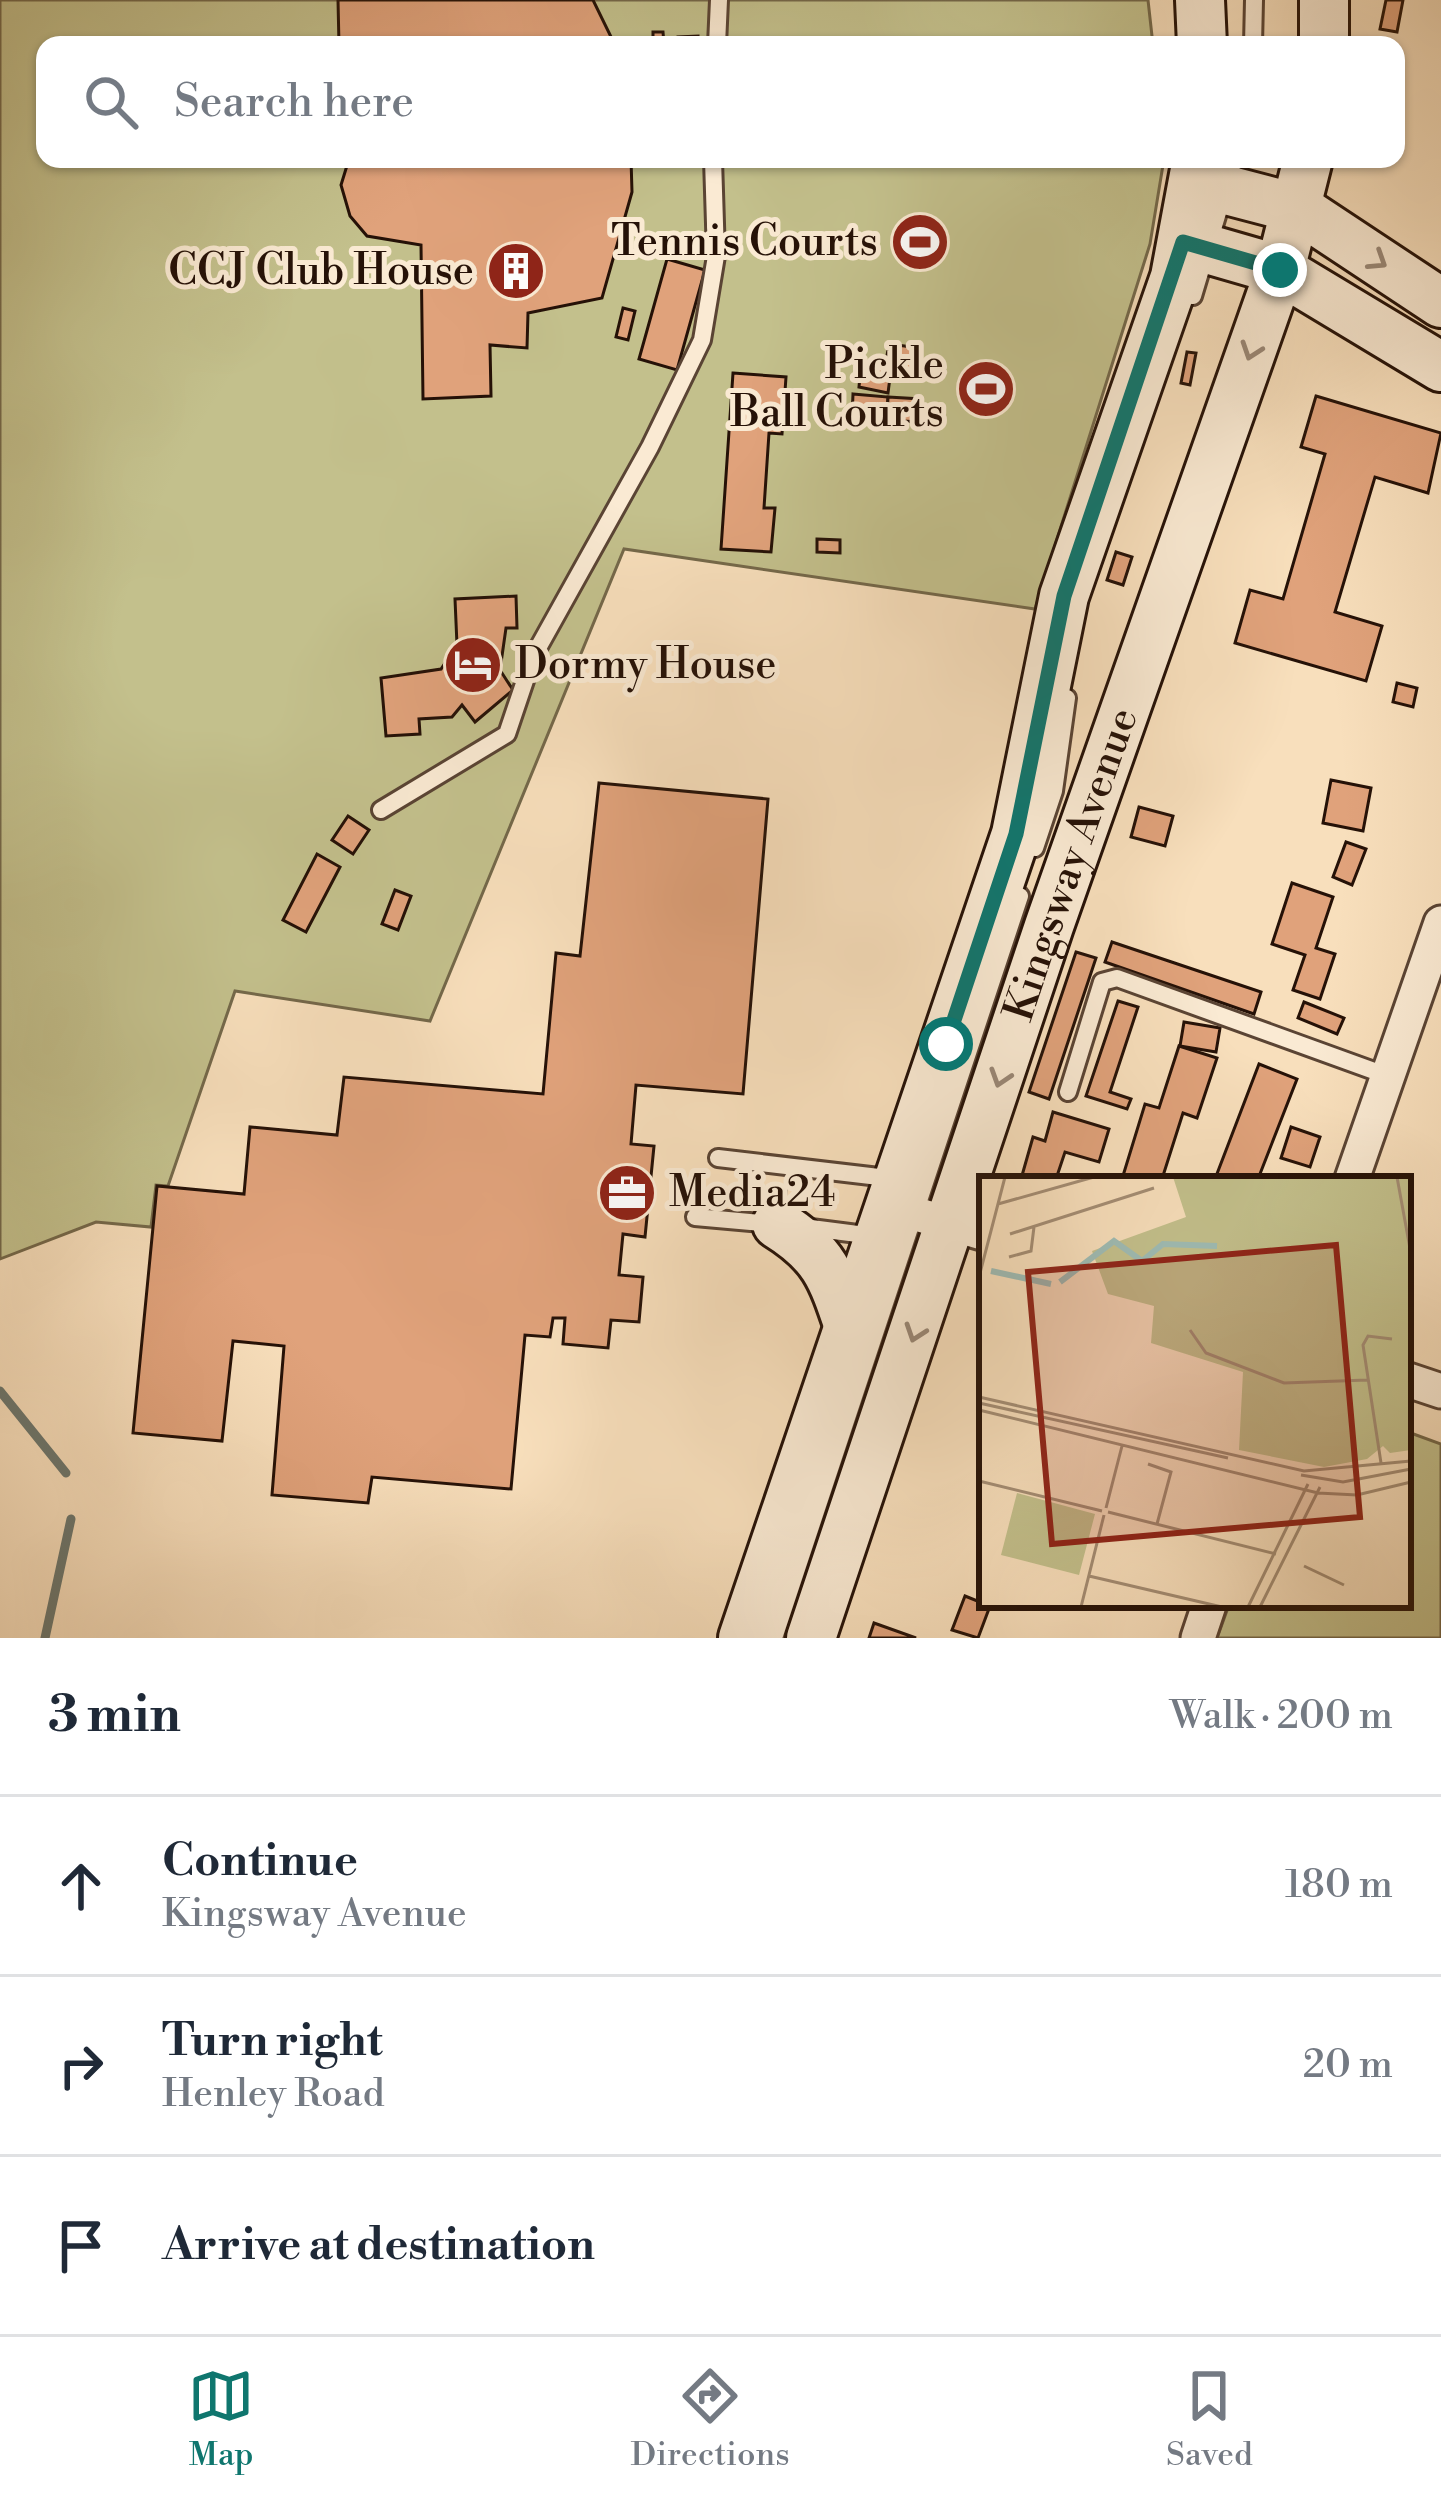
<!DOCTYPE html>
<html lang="en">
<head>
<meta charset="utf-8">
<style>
	:root { --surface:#fff; --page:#f6f6f7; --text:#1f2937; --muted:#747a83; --line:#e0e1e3; --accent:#0f766e }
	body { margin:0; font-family:"Libre Bodoni",serif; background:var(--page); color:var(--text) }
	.stop { position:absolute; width:36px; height:36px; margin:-27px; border:9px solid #0f766e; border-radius:50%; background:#fff }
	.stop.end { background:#0f766e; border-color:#fff; box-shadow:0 3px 12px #0008 }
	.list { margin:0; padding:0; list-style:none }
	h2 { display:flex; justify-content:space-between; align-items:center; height:156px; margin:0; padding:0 48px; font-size:51px }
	h2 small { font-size:39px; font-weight:400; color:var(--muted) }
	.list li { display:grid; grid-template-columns:78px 1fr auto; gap:36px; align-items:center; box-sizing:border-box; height:180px; padding:0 48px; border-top:3px solid var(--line) }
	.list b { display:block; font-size:45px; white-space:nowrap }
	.list p { margin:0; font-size:39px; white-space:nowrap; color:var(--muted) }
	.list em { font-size:39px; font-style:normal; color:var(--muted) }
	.icon { flex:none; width:66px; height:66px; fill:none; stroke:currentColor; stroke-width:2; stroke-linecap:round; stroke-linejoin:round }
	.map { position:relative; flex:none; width:1441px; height:1638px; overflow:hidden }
	.search { position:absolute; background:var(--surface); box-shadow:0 3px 9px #0004; left:36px; right:36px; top:36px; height:132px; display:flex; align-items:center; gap:30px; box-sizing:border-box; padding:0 42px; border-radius:24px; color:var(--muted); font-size:45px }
	.sheet { height:696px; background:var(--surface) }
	nav { display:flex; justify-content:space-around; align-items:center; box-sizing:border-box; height:168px; border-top:3px solid var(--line); background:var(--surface); font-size:33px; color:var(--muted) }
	nav a { display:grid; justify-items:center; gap:6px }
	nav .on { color:var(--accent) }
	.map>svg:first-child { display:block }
	.garden { fill:#c3c08c; stroke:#74684a; stroke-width:3 }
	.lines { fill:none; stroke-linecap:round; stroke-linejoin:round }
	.stream { stroke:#6e786f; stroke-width:9 }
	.building { fill:#e0a27b; stroke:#251107; stroke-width:3 }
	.service-casing { stroke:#5a4434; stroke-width:22 }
	.minor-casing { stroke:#5a4434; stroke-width:39 }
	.secondary-casing { stroke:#251107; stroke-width:54 }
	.service { stroke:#faead3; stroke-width:16 }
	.minor { stroke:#faead3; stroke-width:33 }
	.secondary { stroke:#faead3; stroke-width:48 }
	.oneway { stroke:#9a8877 }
	.route { stroke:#0f766e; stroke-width:15 }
	.labels { text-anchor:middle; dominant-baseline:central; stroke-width:10; stroke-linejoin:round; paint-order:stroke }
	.poi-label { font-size:42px; fill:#251107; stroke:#faead3; text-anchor:end }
	.street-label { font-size:42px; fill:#251107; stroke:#faead3 }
	.inset-river { fill:none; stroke:#9ebcb5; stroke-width:6 }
	.inset-road { fill:none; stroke:#a48d74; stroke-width:3 }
	.view { fill:#8f2418; fill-opacity:0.15; stroke:#8f2418; stroke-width:6 }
	.inset-edge { fill:none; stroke:#251107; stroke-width:6 }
</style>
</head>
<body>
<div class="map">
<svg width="1441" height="1638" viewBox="0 0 1441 1638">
	<rect width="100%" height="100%" fill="#f8dfbc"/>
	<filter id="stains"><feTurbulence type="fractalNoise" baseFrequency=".00167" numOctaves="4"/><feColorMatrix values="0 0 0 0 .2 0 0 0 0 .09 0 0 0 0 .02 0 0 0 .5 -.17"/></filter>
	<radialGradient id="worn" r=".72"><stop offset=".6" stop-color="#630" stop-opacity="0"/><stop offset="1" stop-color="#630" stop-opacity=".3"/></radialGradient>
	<g class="garden">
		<path d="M0 0H1148L1153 45H45V159H1162L1163 165 1150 244 1035 609 624 549 430 1021 235 991 168 1186 156 1185 151 1227 96 1222 0 1259Z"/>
		<path d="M1408 1432 1441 1444V1638H1217L1229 1605H1408Z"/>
	</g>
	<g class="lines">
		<g class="stream">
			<path d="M0 1391 66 1473"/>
			<path d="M45 1638 71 1519"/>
		</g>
	</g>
	<g class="building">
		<path d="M338 0H593L615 45H339Z"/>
		<path d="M1386 0H1403L1397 32 1380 29Z"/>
		<path d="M653 32H663L664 45H653Z"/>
		<path d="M698 36V45H678V37Z"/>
		<path d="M349 159H631L632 192 602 298 528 313 527 348 490 345 491 396 423 399 421 245 367 236 350 216 341 185Z"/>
		<path d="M667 259 705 270 677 370 639 359Z"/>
		<path d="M623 308 635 311 628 340 616 337Z"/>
		<path d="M889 344 920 348 917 372 885 367Z"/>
		<path d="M1187 352 1196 353 1190 385 1181 383Z"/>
		<path d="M861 365 891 370 888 393 859 387Z"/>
		<path d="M733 373 786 377 782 434 769 433 764 508H775L771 552 721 549Z"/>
		<path d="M853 394 888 397 887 420 852 418Z"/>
		<path d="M1316 396 1441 433 1428 493 1375 477 1335 612 1382 626 1366 681 1235 643 1250 590 1283 599 1325 454 1301 447Z"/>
		<path d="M888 397 921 399 919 422 887 420Z"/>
		<path d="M817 539 840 540V553L817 552Z"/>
		<path d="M1116 552 1132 557 1123 585 1107 580Z"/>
		<path d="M516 596 517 628H506L500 670 513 690 475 722 462 705 452 717 419 719 420 734 386 736 381 678 441 669 457 645 455 599Z"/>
		<path d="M1397 683 1417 688 1413 707 1393 702Z"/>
		<path d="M1331 780 1371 788 1363 831 1323 823Z"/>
		<path d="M599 783 768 799 743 1094 636 1085 631 1144 654 1146 645 1237 623 1234 619 1275 643 1277 639 1322 611 1320 608 1348 563 1344 565 1318H553L550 1337 525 1335 511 1489 372 1477 368 1503 272 1495 284 1346 233 1341 222 1441 133 1433 157 1186 244 1194 250 1127 337 1135 344 1077 543 1094 556 953 580 956Z"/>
		<path d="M1139 807 1173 816 1165 846 1131 837Z"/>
		<path d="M348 816 369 830 353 854 332 840Z"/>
		<path d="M1346 842 1366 849 1352 885 1333 877Z"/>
		<path d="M317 854 340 867 306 932 283 920Z"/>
		<path d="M1292 883 1333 897 1316 948 1335 954 1320 999 1293 990 1305 955 1272 944Z"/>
		<path d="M395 890 411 896 398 930 382 924Z"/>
		<path d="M1112 942 1261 992 1254 1014 1105 962Z"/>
		<path d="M1076 952 1096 958 1049 1099 1029 1092Z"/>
		<path d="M1118 1001 1138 1007 1110 1092 1131 1099 1127 1109 1086 1096Z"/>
		<path d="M1304 1002 1344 1018 1337 1034 1298 1018Z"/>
		<path d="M1184 1022 1220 1028 1216 1052 1180 1046Z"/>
		<path d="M1179 1046 1217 1058 1197 1118 1183 1113 1162 1179H1122L1145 1104 1159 1108Z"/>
		<path d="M1259 1064 1297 1079 1258 1179H1215Z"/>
		<path d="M1053 1112 1109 1129 1099 1162 1065 1152 1056 1179H1021L1033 1137 1045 1141Z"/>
		<path d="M1291 1127 1320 1137 1310 1167 1281 1158Z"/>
		<path d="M738 1185 786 1189 785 1205 736 1201Z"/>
		<path d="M965 1596 990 1606 978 1638 952 1630Z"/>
		<path d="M874 1623 916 1638H869Z"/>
	</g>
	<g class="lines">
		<g class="service-casing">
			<g id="service">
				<path d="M717 45 719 0"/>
				<path d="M1253 45 1254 0"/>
				<path d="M1193 296 1234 159"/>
				<path d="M381 810 507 734 533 657 650 447 702 340 716 256 713 159"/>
				<path d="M1035 848 1054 791 1067 698"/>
				<path d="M1068 1092 1102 982 1117 978 1388 1076"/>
				<path d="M718 1158 896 1179"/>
				<path d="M695 1217 772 1224"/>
				<path d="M803 1227 873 1236"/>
				<path d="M774 1638 1020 896"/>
			</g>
		</g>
		<g class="minor-casing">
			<g id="minor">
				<path d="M1352 1179 1441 923"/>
				<path d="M888 1206 982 1233"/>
				<path d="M1408 1380 1441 1391"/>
				<path d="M1198 1638 1209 1605"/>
			</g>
		</g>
		<g class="secondary-casing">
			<g id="secondary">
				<path d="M1200 0 1202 45"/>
				<path d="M1324 45V0"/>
				<path d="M1196 182 1299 209 1441 303"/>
				<path d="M1183 242 1280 270 1441 367"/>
				<path d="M777 1224C824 1253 832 1276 849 1327"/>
				<path d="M743 1638 1016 834 1064 596 1175 277 1197 159"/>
				<path id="s1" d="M811 1638 1049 926 1280 270 1308 159"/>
			</g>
		</g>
		<use href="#service" class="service"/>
		<use href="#minor" class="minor"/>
		<use href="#secondary" class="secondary"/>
	</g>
	<defs><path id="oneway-chevron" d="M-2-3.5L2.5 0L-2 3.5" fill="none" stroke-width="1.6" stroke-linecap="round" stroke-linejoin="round" transform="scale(3)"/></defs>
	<g class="oneway">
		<use href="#oneway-chevron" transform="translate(1378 261) rotate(33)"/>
		<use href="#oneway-chevron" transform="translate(1251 351) rotate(109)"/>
		<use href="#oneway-chevron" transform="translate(1000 1078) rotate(108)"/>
		<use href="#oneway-chevron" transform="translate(915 1333) rotate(109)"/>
	</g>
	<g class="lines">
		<path class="route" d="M946 1044 1016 834 1064 596 1183 242 1280 270"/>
	</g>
	<defs>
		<g id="stadium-disc" transform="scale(3)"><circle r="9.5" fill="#8f2418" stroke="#faead3"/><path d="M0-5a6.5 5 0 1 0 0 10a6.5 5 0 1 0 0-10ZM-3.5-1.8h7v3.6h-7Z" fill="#fff"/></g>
		<g id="building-disc" transform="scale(3)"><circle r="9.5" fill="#8f2418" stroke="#faead3"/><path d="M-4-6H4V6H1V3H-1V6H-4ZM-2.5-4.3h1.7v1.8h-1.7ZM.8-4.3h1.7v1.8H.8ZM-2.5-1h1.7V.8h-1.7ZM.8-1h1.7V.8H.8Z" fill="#fff"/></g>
		<g id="hotel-disc" transform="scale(3)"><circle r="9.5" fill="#8f2418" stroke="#faead3"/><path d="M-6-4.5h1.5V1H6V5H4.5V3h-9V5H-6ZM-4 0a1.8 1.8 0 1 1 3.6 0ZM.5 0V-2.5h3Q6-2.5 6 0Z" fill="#fff"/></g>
		<g id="office-disc" transform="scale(3)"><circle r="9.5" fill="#8f2418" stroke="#faead3"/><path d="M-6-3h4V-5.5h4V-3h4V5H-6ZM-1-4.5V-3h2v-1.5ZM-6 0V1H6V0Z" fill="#fff"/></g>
	</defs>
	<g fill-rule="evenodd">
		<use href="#stadium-disc" x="920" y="242"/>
		<use href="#building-disc" x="516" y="271"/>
		<use href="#stadium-disc" x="986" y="389"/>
		<use href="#hotel-disc" x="473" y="665"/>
		<use href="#office-disc" x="627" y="1193"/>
	</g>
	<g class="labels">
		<g class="poi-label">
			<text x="878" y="242">Tennis Courts</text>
			<text x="474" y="271">CCJ Club House</text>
			<text x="944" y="365">Pickle<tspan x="944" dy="48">Ball Courts</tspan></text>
			<text x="515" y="665" text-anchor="start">Dormy House</text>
			<text x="669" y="1193" text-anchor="start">Media24</text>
		</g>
		<g class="street-label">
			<text stroke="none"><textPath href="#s1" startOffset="816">Kingsway Avenue</textPath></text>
		</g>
	</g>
	<g transform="translate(979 1176)">
		<rect width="432" height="432" fill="#f8dfbc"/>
		<path d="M194 1H432V274L411 277 404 270 388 283 345 291 260 274 264 196 172 167 175 130 129 118 113 75 207 41ZM38 317 116 338 100 399 22 379Z" fill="#c3c08c"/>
		<path class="inset-river" d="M12 95 72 108M81 106 135 65 163 85 184 68 238 70"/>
		<path class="inset-road" d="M418 1 432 78M19 28 115 1M31 58 175 12M30 81 52 75 55 51M0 101 26 1M211 154 227 177 305 207 388 204M0 221 325 295 432 285M0 227 249 282M0 234 339 317 378 319 432 306M402 287 384 169 389 160 413 163M169 288 192 296 178 348M322 299 364 306 432 293M0 305 123 335M127 332 143 270M129 336 297 378M325 390 365 409M110 400 243 431M102 431 125 339M269 431 329 308M281 431 341 311"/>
		<path class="view" d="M357 69 381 341 73 368 49 96Z"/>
		<rect width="432" height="432" class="inset-edge"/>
	</g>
	<rect width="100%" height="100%" filter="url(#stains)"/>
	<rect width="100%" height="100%" fill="url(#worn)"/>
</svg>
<div class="stop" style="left:946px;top:1044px"></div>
<div class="stop end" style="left:1280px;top:270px"></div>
<div class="search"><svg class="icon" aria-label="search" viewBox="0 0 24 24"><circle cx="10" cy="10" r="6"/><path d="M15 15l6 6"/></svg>Search here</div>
</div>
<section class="sheet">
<h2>3 min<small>Walk · 200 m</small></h2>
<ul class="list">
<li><svg class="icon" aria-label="ahead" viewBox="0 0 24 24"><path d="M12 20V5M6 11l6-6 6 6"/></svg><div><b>Continue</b><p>Kingsway Avenue</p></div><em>180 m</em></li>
<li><svg class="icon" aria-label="right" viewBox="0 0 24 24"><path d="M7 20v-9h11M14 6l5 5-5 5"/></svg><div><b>Turn right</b><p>Henley Road</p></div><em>20 m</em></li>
<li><svg class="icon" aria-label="arrive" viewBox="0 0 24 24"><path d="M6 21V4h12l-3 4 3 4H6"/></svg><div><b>Arrive at destination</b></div></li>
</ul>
</section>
<nav>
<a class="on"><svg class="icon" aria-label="map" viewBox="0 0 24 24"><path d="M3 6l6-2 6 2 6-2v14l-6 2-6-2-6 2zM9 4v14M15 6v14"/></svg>Map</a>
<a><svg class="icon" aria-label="directions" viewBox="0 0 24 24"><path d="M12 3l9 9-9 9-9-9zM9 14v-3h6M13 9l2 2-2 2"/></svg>Directions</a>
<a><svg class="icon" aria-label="saved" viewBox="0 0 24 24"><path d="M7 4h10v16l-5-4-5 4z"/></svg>Saved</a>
</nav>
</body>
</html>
